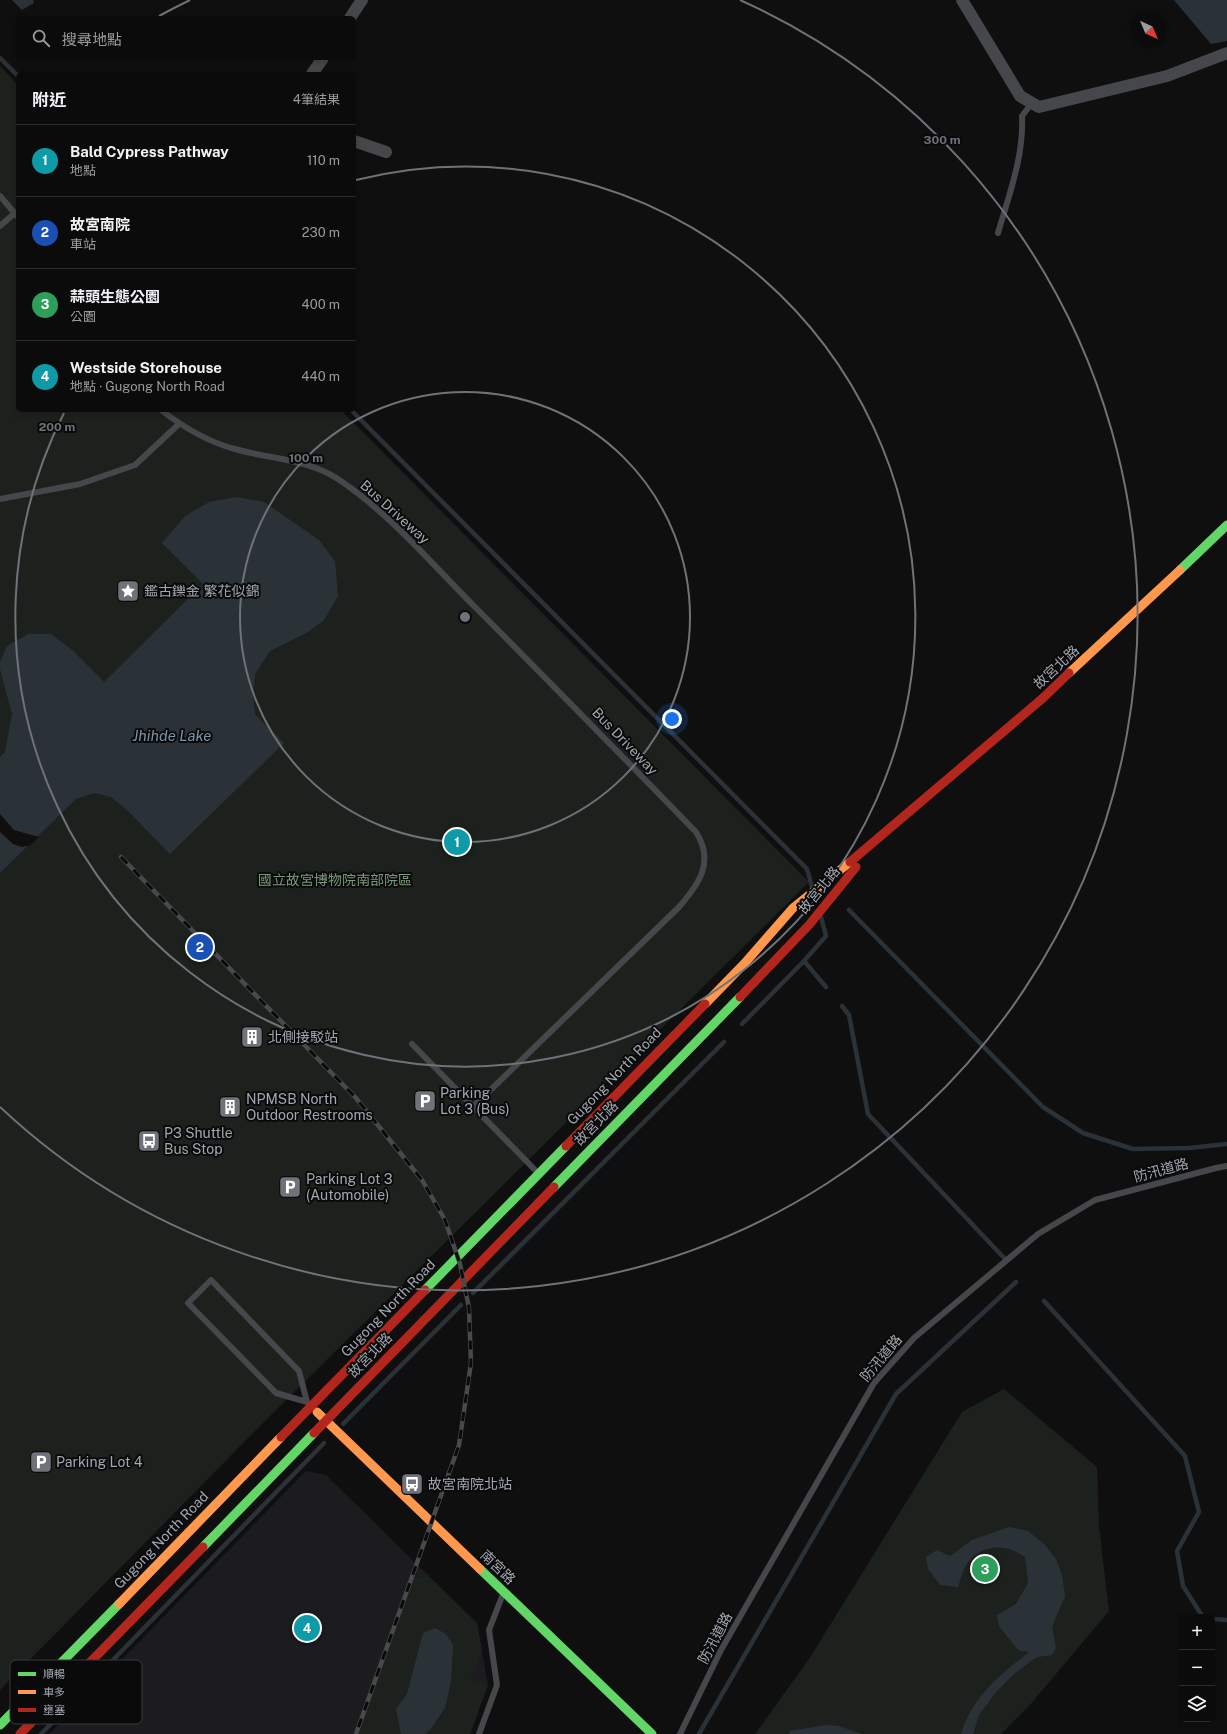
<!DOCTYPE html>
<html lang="zh-TW">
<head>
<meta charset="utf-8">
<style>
	:root { --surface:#0b0b0c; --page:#19191a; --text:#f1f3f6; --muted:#9a9b9d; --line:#2b2b2d; --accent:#1a73e8 }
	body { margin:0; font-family:"Public Sans","Noto Sans TC",sans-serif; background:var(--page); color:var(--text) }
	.controls { position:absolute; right:12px; bottom:12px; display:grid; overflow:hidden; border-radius:6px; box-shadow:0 2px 6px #0003 }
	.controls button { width:36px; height:36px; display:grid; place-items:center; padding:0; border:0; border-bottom:1px solid var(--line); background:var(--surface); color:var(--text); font:20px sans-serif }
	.compass { position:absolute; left:1131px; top:12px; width:36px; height:36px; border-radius:50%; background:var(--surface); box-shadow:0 2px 6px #0003; rotate:136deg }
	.you { position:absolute; left:672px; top:719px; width:14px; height:14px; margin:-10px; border:3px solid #fff; border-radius:50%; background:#1a73e8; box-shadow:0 0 0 6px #1a73e833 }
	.badge { display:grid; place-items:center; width:26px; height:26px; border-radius:50%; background:var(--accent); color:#fff; font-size:13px; font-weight:700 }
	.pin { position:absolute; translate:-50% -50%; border:2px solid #fff; box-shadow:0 1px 4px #0006 }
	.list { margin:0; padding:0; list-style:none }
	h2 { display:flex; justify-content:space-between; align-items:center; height:52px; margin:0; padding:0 16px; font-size:17px }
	h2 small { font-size:13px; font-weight:400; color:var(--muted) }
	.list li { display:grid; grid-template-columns:26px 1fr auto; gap:12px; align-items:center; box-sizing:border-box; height:72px; padding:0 16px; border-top:1px solid var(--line) }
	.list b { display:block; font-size:15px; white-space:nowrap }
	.list p { margin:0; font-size:13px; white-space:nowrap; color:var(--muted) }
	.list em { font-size:13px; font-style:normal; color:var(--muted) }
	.icon { flex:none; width:22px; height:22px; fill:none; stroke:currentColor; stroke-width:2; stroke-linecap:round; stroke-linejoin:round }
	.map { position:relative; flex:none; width:1227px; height:1734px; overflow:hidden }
	.search { position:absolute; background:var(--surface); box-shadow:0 2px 6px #0003; left:16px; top:16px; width:340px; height:44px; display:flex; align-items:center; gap:10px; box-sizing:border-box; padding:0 14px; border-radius:6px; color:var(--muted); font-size:15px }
	.panel { position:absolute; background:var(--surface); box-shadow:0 2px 6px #0003; left:16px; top:72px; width:340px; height:340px; border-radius:6px }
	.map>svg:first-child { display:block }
	.built { fill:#1c1c1e }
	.green { fill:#1c211d }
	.water { fill:#2b3237 }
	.pier { fill:#0f0f10 }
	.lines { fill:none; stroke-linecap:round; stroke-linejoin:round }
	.stream { stroke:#2b3237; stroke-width:4.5 }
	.lane { stroke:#45474a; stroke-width:6 }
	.street { stroke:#45474a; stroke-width:12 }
	.fast { stroke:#63d668; stroke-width:9 }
	.slow { stroke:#ff974d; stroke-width:9 }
	.jam { stroke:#b3261e; stroke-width:9 }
	.rail-casing { stroke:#48494b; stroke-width:4.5 }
	.rail { stroke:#0a0a0b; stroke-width:3; stroke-dasharray:9; stroke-linecap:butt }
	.ring { fill:none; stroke:#6f7278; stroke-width:2 }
	.labels { text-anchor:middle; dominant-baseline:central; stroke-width:4; stroke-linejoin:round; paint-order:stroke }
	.street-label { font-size:14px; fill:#a2a7b0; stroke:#0a0a0b }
	.poi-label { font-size:14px; fill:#a2a7b0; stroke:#0a0a0b; text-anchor:start }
	.park-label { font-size:14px; fill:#7b997b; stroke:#0a0a0b }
	.water-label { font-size:15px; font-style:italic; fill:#7c95a8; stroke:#0a0a0b }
	.key { fill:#0a0a0b; stroke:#38393d; stroke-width:1 }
	.key-label { font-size:11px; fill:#a2a7b0 }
	.centre { fill:#6f7278; stroke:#0a0a0b; stroke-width:2 }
	.ring-label { font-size:12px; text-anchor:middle; font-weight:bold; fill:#6f7278; stroke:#0a0a0b; stroke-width:4; stroke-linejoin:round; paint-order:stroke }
</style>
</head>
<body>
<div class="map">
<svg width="1227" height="1734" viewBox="0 0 1227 1734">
	<rect width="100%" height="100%" fill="#0f0f10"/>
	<path class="built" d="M306 1471 326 1475 477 1623 488 1685 470 1734H49Z"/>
	<g class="green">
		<path d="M0 66 18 85V410H341L809 882 263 1423 0 1690Z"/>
		<path d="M1004 1389 1097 1467 1099 1526 1109 1611 1029 1706 1001 1734H755L809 1659 962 1412Z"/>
		<path d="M429 1577 477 1623 482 1650 471 1679 488 1685 470 1734H358L365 1698 409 1578Z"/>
	</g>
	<g class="water">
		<path d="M12 0H33L34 3 22 10Z"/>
		<path d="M1174 0H1227V41L1211 44Z"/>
		<path d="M237 497 264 502 319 540 335 561 338 596 324 620 308 632 270 651 255 674 253 695 255 714 284 743 170 854 126 809 111 797 94 793 76 799 0 873V757L5 752 12 714 0 669V662L7 646 28 634H51L72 650 104 682 203 584 162 543 185 516 209 502Z"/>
		<path d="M1009 1527 1028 1531 1045 1545 1056 1559 1062 1575 1065 1596 1052 1627 1056 1648 1052 1655 1037 1657 1015 1673 996 1692 979 1715 973 1734H961C973 1696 999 1676 1029 1652L1018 1650 999 1626 997 1615 1016 1604 1028 1583 1025 1557C1008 1545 987 1543 971 1559 964 1565 961 1578 958 1587L940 1585 928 1569 926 1557 937 1550 950 1556 972 1540Z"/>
		<path d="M435 1628 446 1634 453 1645 451 1681 445 1708 430 1730 425 1734H401L396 1709 407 1694 423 1633Z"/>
		<path d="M826 1725 839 1726 862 1734H789L790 1731Z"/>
	</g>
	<path class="pier" d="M0 814 14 830 39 837 31 845 22 847 13 844 0 832Z"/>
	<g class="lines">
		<g class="stream">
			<path d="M0 58 18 76"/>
			<path d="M351 410 807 869 812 887"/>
			<path d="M849 910 1043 1107 1083 1133 1133 1149 1189 1148 1227 1144"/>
			<path d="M804 961 826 936 821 917"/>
			<path d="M842 1006 849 1015 868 1114 1006 1260"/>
			<path d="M742 1024 804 961 826 987"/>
			<path d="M473 1293 724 1042"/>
			<path d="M1044 1301 1185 1456 1199 1512 1177 1551 1183 1586 1203 1617"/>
			<path d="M343 1424 461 1305"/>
			<path d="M1212 1619 1227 1620"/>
			<path d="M41 1734 324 1443"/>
			<path d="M699 1734 896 1394 1016 1282"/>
		</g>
		<g class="lane">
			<path d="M0 196 18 217"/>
			<path d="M0 226 15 213"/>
			<path d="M998 233C1009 195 1024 156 1022 116L1032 103"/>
			<path d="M161 410C183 427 208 442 235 449 269 459 308 459 338 479 389 513 430 562 473 605 548 680 622 756 696 832 715 862 699 884 679 907L473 1107"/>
			<path d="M0 499 80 484 135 465 179 424"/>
			<path d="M412 1044 538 1173"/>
			<path d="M211 1280 299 1371 307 1402 276 1393 188 1303Z"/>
			<path d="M479 1734 497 1685 489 1630 503 1594"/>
			<path d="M680 1734 721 1650 874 1383 914 1338 1038 1234 1095 1200 1216 1168 1227 1166"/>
		</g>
		<g class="street">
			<path d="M962 0 1020 96 1039 107 1167 76 1227 53"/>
			<path d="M350 18 362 0"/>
			<path d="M312 74 323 58"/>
			<path d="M354 141 386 152"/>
		</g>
		<g class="fast">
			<path d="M1180 570 1227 525"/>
			<path d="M554 1187 740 997"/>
			<path d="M425 1290 566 1146"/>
			<path d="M203 1547 314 1433"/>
			<path d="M480 1569 652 1734"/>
			<path d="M0 1725 119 1604"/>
		</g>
		<g class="slow">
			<path d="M1069 673 1180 570"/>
			<path d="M705 1004 744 964 793 908 850 862"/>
			<path d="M317 1412 480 1569"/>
			<path d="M119 1604 281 1437"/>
		</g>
		<g class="jam">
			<path d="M850 862 1043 698 1069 673"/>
			<path d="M740 997 809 925 856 867"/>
			<path d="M566 1146 705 1004"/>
			<path d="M314 1433 554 1187"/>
			<path d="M281 1437 425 1290"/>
			<path d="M20 1734 203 1547"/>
		</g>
		<g class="rail-casing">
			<path id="rail" d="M121 857 356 1098 422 1180 445 1220 460 1264 469 1308 471 1363 459 1445 356 1734"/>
		</g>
		<use href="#rail" class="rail"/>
	</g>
	<g class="ring">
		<circle cx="465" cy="617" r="225"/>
		<path d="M356 180A450 450 0 1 1 64 413"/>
		<path d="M159 16A675 675 0 0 1 190 0M740 0A675 675 0 1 1 0 1107"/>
	</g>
	<defs>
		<g id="sight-square" transform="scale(1.15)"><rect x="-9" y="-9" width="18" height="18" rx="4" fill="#6f7278" stroke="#0a0a0b"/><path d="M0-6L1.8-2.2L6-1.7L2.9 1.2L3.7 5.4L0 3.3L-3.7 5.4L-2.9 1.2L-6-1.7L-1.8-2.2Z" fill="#fff"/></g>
		<g id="building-square" transform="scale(1.15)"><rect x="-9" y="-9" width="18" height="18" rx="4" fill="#6f7278" stroke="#0a0a0b"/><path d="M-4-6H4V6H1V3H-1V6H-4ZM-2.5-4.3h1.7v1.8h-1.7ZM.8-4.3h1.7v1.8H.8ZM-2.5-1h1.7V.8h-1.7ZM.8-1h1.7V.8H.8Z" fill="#fff"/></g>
		<g id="parking-square" transform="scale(1.15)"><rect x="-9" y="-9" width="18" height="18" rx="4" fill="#6f7278" stroke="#0a0a0b"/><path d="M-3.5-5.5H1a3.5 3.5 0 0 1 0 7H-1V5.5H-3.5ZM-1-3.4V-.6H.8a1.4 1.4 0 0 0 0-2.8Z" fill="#fff"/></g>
		<g id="bus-square" transform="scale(1.15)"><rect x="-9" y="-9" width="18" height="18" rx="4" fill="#6f7278" stroke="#0a0a0b"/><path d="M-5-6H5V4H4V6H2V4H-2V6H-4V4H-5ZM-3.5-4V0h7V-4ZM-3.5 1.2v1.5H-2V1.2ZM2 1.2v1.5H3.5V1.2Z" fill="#fff"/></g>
	</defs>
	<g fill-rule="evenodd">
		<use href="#sight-square" x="128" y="591"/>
		<use href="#building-square" x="252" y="1037"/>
		<use href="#parking-square" x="425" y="1101"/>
		<use href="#building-square" x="230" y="1107"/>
		<use href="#bus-square" x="149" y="1141"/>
		<use href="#parking-square" x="290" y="1187"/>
		<use href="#parking-square" x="41" y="1462"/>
		<use href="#bus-square" x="412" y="1484"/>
	</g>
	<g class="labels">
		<g class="street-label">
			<text transform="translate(395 512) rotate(42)">Bus Driveway</text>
			<text transform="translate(1056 667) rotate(-43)">故宮北路</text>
			<text transform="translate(625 741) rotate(46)">Bus Driveway</text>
			<text transform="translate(819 890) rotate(-51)">故宮北路</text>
			<text transform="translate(614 1076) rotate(-46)">Gugong North Road</text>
			<text transform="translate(596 1123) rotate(-46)">故宮北路</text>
			<text transform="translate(1161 1170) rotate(-15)">防汛道路</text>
			<text transform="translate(388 1308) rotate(-46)">Gugong North Road</text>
			<text transform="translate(370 1355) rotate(-46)">故宮北路</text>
			<text transform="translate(881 1358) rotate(-50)">防汛道路</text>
			<text transform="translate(161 1540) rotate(-46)">Gugong North Road</text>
			<text transform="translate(498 1567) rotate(44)">南宮路</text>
			<text transform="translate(715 1638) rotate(-62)">防汛道路</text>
		</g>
		<g class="poi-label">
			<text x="144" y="591">鑑古鑠金 繁花似錦</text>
			<text x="268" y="1037">北側接駁站</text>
			<text x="440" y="1093">Parking<tspan x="440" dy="16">Lot 3 (Bus)</tspan></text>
			<text x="246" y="1099">NPMSB North<tspan x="246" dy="16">Outdoor Restrooms</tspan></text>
			<text x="164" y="1133">P3 Shuttle<tspan x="164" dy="16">Bus Stop</tspan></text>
			<text x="306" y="1179">Parking Lot 3<tspan x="306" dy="16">(Automobile)</tspan></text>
			<text x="56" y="1462">Parking Lot 4</text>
			<text x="428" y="1484">故宮南院北站</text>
		</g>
		<g class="park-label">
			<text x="335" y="880">國立故宮博物院南部院區</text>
		</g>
		<g class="water-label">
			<text x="172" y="735">Jhihde Lake</text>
		</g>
	</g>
	<rect x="10" y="1660" width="132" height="64" rx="6" class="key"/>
	<rect x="18" y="1672" width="18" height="4" fill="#63d668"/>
	<rect x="18" y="1690" width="18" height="4" fill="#ff974d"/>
	<rect x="18" y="1708" width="18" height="4" fill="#b3261e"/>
	<g class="key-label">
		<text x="43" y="1678">順暢</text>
		<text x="43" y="1696">車多</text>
		<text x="43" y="1714">壅塞</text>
	</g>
	<circle cx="465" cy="617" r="6" class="centre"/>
	<g class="ring-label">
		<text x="942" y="144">300 m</text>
		<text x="57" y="431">200 m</text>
		<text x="306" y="462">100 m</text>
	</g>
</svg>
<div class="controls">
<button>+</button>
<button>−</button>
<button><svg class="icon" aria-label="layers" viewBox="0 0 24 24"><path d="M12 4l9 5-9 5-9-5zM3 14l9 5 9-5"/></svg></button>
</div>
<svg class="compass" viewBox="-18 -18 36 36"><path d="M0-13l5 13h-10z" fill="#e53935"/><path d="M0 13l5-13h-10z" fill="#9a9b9d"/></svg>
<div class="you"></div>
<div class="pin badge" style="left:457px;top:842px;background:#0f9aa8">1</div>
<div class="pin badge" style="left:200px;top:947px;background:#1a4fb4">2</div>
<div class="pin badge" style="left:985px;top:1569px;background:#2e9e5b">3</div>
<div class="pin badge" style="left:307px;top:1628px;background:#0f9aa8">4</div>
<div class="search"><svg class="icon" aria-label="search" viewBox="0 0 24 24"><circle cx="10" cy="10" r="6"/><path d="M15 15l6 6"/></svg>搜尋地點</div>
<section class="panel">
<h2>附近<small>4筆結果</small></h2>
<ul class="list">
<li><span class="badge" style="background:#0f9aa8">1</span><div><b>Bald Cypress Pathway</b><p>地點</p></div><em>110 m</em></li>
<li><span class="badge" style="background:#1a4fb4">2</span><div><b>故宮南院</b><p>車站</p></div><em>230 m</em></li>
<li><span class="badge" style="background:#2e9e5b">3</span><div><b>蒜頭生態公園</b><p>公園</p></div><em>400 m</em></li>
<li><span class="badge" style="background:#0f9aa8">4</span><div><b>Westside Storehouse</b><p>地點 · Gugong North Road</p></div><em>440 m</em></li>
</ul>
</section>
</div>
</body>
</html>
